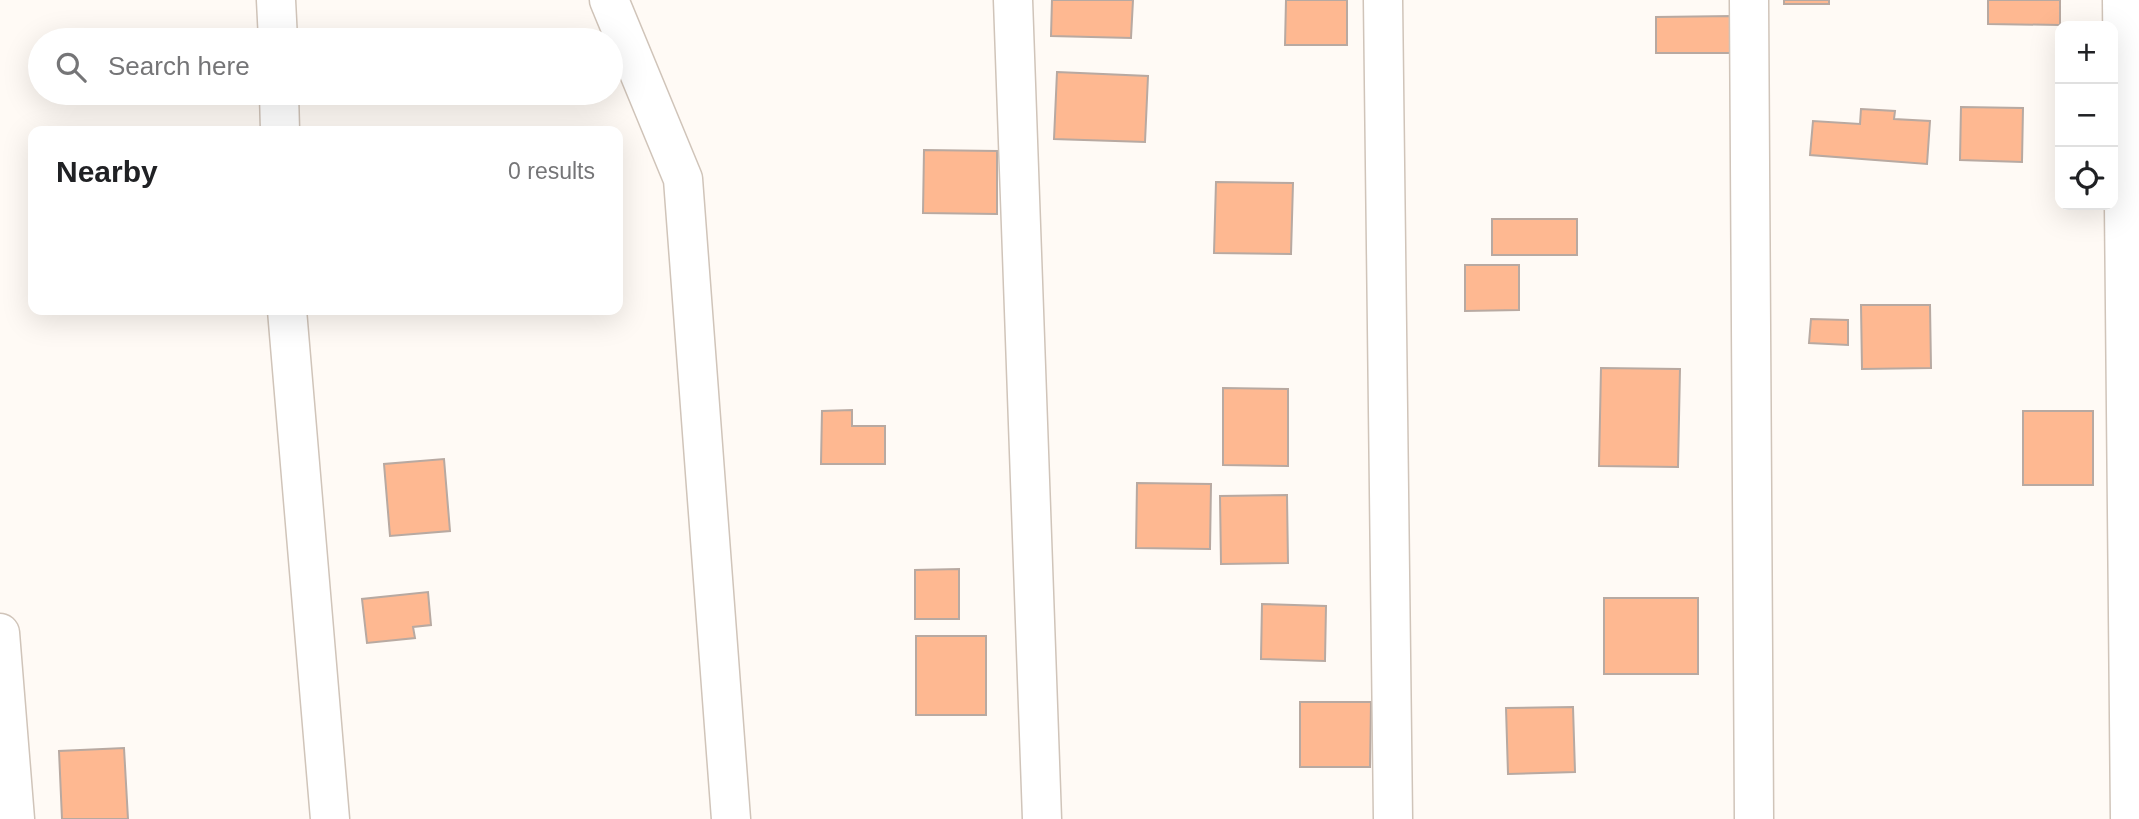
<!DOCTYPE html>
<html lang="en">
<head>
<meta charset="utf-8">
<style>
	:root { --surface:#fff; --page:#f6f6f6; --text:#202124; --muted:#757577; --line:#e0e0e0 }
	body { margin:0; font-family:Helvetica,sans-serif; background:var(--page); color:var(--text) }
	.controls { position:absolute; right:21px; top:21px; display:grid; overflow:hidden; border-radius:14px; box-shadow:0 7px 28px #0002 }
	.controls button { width:63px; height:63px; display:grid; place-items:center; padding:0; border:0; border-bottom:2px solid var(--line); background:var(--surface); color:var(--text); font:35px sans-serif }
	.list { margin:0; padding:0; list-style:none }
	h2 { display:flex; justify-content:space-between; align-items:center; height:91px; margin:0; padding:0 28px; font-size:30px }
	h2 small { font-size:23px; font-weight:400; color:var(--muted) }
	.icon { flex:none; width:38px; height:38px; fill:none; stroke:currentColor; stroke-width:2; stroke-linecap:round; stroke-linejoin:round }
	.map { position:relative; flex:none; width:2139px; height:819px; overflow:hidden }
	.search { position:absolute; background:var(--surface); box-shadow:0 7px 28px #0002; left:28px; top:28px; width:595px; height:77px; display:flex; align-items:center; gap:18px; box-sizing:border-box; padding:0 24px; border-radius:38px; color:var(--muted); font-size:26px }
	.panel { position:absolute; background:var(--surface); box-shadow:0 7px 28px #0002; left:28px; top:126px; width:595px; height:189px; border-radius:14px }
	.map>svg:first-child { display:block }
	.building { fill:#feb891; stroke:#b8a9a1; stroke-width:2 }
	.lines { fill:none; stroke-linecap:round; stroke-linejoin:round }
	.minor-casing { stroke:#d0c4b9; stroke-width:41 }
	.minor { stroke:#fff; stroke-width:38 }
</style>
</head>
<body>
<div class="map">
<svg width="2139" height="819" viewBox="0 0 2139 819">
	<rect width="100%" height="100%" fill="#fffaf5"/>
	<g class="building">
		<path d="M1052 0H1133L1131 38 1051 36Z"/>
		<path d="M1286 0H1347V45H1285Z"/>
		<rect x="1784" y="0" width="45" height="4"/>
		<path d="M1988 0H2060V25L1988 24Z"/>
		<path d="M1732 16 1733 53H1656V17Z"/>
		<path d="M1057 72 1148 76 1145 142 1054 139Z"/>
		<path d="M1961 107 2023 108 2022 162 1960 160Z"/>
		<path d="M1861 109 1895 111 1894 119 1930 121 1927 164 1810 155 1813 121 1860 124Z"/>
		<path d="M924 150 997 151V214L923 213Z"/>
		<path d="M1216 182 1293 183 1291 254 1214 253Z"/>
		<rect x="1492" y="219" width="85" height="36"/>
		<path d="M1465 265H1519V310L1465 311Z"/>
		<path d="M1861 305H1930L1931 368 1862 369Z"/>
		<path d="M1811 319 1848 320V345L1809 343Z"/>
		<path d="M1601 368 1680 369 1678 467 1599 466Z"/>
		<path d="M1223 388 1288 389V466L1223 465Z"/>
		<path d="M852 410V426H885V464H821L822 411Z"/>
		<rect x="2023" y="411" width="70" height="74"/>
		<path d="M444 459 450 531 390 536 384 464Z"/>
		<path d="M1137 483 1211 484 1210 549 1136 548Z"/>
		<path d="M1287 495 1288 563 1221 564 1220 496Z"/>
		<path d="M959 569V619H915V570Z"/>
		<path d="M428 592 431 625 413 627 415 638 367 643 362 599Z"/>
		<rect x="1604" y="598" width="94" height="76"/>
		<path d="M1262 604 1326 606 1325 661 1261 659Z"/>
		<rect x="916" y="636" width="70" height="79"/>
		<path d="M1300 702H1371L1370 767H1300Z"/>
		<path d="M1573 707 1575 772 1508 774 1506 708Z"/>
		<path d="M124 748 128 819H62L59 751Z"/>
	</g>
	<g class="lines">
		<g class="minor-casing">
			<g id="minor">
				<path d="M276 0 278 40"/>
				<path d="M609 0 683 179 731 819"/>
				<path d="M1013 0 1042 819"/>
				<path d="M1383 0 1393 819"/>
				<path d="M1749 0 1754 819"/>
				<path d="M2122 0 2130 819"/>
				<path d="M279 93 280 131"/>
				<path d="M287 310 330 819"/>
				<path d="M0 633 15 819"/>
			</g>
		</g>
		<use href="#minor" class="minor"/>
	</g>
</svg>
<div class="controls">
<button>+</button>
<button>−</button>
<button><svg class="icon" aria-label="locate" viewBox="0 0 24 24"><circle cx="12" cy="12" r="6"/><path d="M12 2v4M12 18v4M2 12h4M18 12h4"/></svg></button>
</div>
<div class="search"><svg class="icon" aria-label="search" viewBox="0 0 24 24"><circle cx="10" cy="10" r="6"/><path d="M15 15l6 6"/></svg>Search here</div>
<section class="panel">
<h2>Nearby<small>0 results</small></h2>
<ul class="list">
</ul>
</section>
</div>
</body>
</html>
